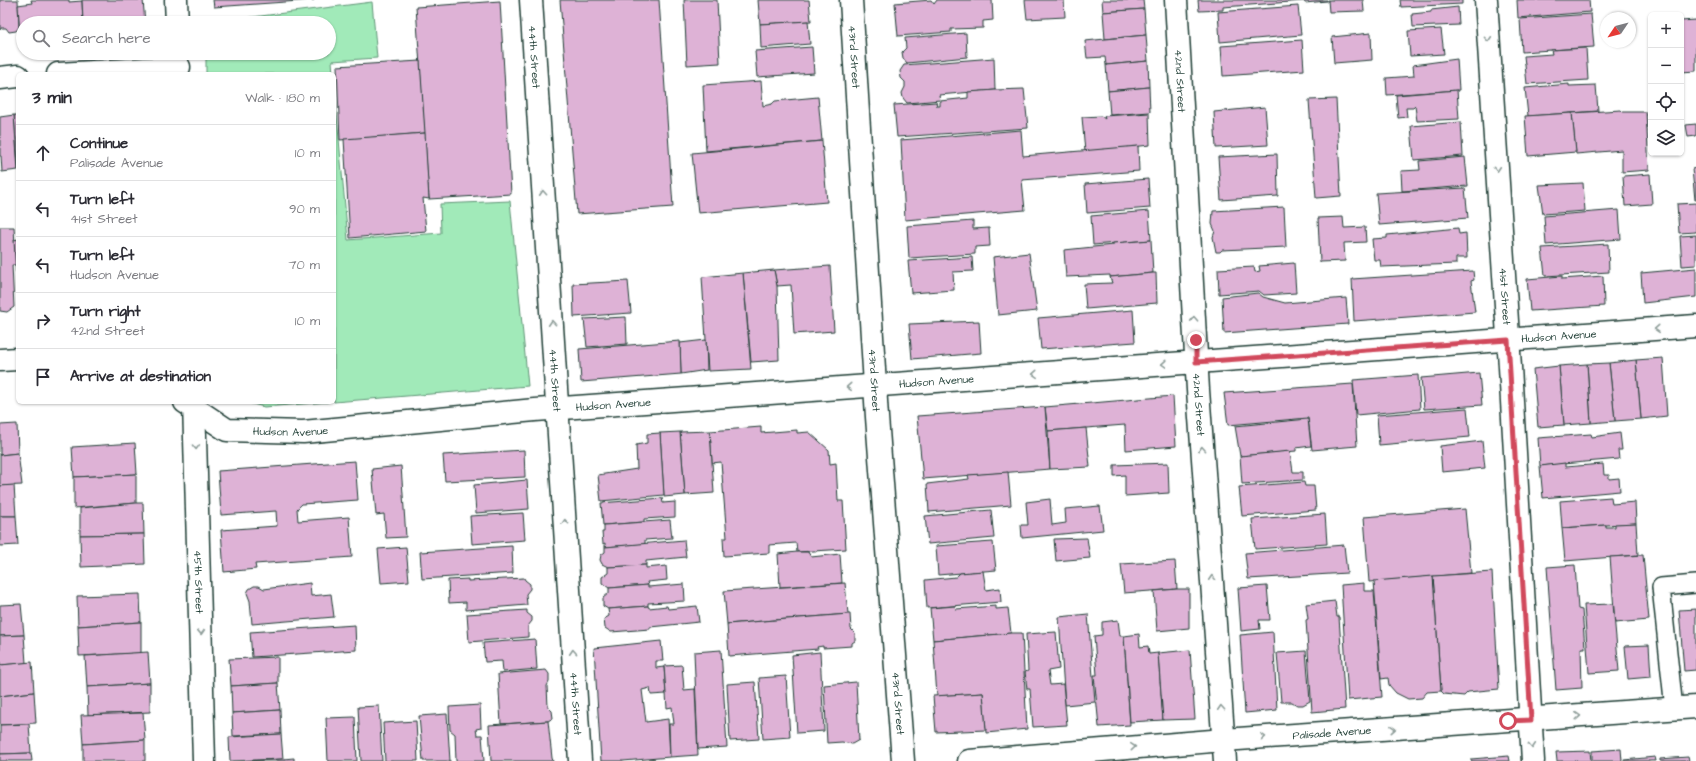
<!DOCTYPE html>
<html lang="en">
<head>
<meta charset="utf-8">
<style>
	:root { --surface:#fff; --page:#f2f2f3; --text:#2b2b33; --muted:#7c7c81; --line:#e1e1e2 }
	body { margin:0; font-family:"Architects Daughter",sans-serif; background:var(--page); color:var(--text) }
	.controls { position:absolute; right:12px; top:12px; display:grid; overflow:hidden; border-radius:6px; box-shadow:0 1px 3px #0004 }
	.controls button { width:36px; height:36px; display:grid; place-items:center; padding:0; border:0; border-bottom:1px solid var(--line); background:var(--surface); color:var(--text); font:20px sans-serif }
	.compass { position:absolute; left:1600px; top:12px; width:36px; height:36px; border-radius:50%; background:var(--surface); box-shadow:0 1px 3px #0004; rotate:235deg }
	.stop { position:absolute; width:12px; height:12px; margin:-9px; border:3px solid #d1495b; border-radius:50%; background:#fff }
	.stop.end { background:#d1495b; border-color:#fff; box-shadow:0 1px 4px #0008 }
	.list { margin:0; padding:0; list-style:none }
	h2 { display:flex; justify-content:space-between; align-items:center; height:52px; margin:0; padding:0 16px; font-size:17px }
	h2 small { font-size:13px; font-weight:400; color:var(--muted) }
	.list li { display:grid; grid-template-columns:26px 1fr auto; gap:12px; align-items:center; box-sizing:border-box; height:56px; padding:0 16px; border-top:1px solid var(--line) }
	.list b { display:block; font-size:15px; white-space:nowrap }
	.list p { margin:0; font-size:13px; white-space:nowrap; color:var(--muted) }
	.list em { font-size:13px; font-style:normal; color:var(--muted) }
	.icon { flex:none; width:22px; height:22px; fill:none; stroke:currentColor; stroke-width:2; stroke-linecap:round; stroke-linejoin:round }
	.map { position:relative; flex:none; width:1696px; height:761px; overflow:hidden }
	.search { position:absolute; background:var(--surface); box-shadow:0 1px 3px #0004; left:16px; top:16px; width:320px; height:44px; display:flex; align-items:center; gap:10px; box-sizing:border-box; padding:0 14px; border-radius:22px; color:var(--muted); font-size:15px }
	.panel { position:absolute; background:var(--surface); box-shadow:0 1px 3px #0004; left:16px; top:72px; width:320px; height:332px; border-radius:6px }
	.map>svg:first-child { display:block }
	.green { fill:#a1eab9; stroke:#609476 }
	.building { fill:#deb2d6; stroke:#1f3d34 }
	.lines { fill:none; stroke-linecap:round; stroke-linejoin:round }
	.service-casing { stroke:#1f3d34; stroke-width:20 }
	.minor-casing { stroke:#1f3d34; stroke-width:25 }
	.tertiary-casing { stroke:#1f3d34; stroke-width:25 }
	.service { stroke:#fff; stroke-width:17 }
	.minor { stroke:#fff; stroke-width:22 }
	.tertiary { stroke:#fff; stroke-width:22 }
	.oneway { stroke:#8f9e9a }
	.route { stroke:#d1495b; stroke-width:5 }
	.labels { text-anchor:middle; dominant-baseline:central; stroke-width:3; stroke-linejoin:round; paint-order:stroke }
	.street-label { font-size:11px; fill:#1f3d34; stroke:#fff }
</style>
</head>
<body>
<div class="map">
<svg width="1696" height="761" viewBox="0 0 1696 761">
	<rect width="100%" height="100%" fill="#fff"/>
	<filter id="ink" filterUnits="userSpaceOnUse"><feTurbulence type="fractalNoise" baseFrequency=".025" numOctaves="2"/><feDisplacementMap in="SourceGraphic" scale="8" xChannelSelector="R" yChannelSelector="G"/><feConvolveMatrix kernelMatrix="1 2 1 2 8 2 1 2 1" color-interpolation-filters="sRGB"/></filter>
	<g filter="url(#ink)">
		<g class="green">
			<path d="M372 2 377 58 332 61 333 74H206V53H329V23H205Z"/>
			<path d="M334 83 348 240 441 233 440 204 510 201 528 386 334 402Z"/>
			<path d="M245 402H328L264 407Z"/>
		</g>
		<g class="building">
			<path d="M0 0H18L19 27 16 31 9 32 6 28H1L0 30Z"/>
			<path d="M31 0H69V2L82 1 83 23H23V37H20L18 5 32 3Z"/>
			<path d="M82 0H143L145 23H83Z"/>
			<path d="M213 0H314L214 7Z"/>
			<path d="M560 0H659L673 207 577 214Z"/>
			<path d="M684 0H717L720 63 687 65Z"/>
			<path d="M758 0H809L811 21 760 24Z"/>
			<path d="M931 0 934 4 937 0H992L993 20 983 21V28L951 29V32L898 36 895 3Z"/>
			<path d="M1025 0H1064L1065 17 1027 19Z"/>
			<path d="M1102 0H1143L1144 9 1103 12Z"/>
			<path d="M1198 0H1327V1L1305 3 1304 1 1223 7V10L1199 11Z"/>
			<path d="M1328 0H1363L1364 11 1329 12Z"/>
			<path d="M1400 0H1462V4L1401 7Z"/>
			<path d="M1517 0H1589L1590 12 1518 18Z"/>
			<path d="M500 1 511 194 429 199 416 7Z"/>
			<path d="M1298 6 1301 35 1220 42 1218 12Z"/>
			<path d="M1458 7 1459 25 1413 27 1412 14 1431 12V10Z"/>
			<path d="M1144 9 1146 35 1105 39 1103 12Z"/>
			<path d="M1591 14 1594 47 1522 52 1520 19Z"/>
			<path d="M1696 20V71L1681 72V21Z"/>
			<path d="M808 21 810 44 761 48 760 24Z"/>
			<path d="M1441 29 1444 54 1410 56 1408 31Z"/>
			<path d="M966 33 967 57 907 63 903 58 902 52 906 48 905 38Z"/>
			<path d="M1371 33 1372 60 1334 63 1332 37Z"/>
			<path d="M1146 35 1148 61 1106 65 1105 57 1087 58 1085 41Z"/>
			<path d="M1302 40 1304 70 1223 76 1221 46Z"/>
			<path d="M812 47 814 73 757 77 755 51Z"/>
			<path d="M1586 48 1588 80 1527 84 1524 56 1552 54 1551 50Z"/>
			<path d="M994 58 995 90 939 95 940 100 907 103 903 98 902 93 905 87V82L901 78 900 71 904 65Z"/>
			<path d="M1457 59 1459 90 1387 95 1386 78 1414 76 1413 65Z"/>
			<path d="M420 61 425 133 340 140 337 66Z"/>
			<path d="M1148 61 1149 87 1108 91 1106 65Z"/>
			<path d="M761 81 763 106 772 104 775 101 818 97 822 141 706 151 703 85Z"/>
			<path d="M1569 84V86L1596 85 1598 111 1528 116 1525 88Z"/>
			<path d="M1149 87 1150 112 1110 115 1108 91Z"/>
			<path d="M1024 89 1028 128 897 137 894 105 936 102 937 106H940V101L968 98V92L995 90Z"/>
			<path d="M1457 90 1459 119 1417 121 1415 106 1413 108H1406L1407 117 1398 118 1396 95Z"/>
			<path d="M1336 99 1341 196 1316 198 1309 100Z"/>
			<path d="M1265 107 1268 145 1216 148 1214 112Z"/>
			<path d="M1621 110 1623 112H1646L1649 170 1622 172V150L1576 154 1572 113Z"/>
			<path d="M1149 113 1150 145 1085 152 1082 117 1101 116 1105 119 1104 116Z"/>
			<path d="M1572 113 1576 152 1528 156 1525 116Z"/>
			<path d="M14 115H18V170Z"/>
			<path d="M14 115 18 170 2 172 1 156H0V117Z"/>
			<path d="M1461 122 1463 156 1414 160 1411 126Z"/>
			<path d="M1696 124V136L1688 137 1686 125Z"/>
			<path d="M1021 130 1023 156 1138 146 1139 171 1022 180 1025 210 905 220 901 140Z"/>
			<path d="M425 133 429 199 423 198 426 231 350 238 344 139Z"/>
			<path d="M822 141 827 202 698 213 692 153Z"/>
			<path d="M1277 154 1278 196 1221 200 1218 157Z"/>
			<path d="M1465 157 1468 186 1402 191 1401 171 1420 170 1419 161Z"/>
			<path d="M1696 168V200H1695L1692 169Z"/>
			<path d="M1650 174 1652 204 1625 206 1623 176Z"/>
			<path d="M1148 179 1150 208 1087 213 1085 184Z"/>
			<path d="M1583 183 1585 211 1543 214 1539 185Z"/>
			<path d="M1465 188 1468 218 1379 225 1376 193Z"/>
			<path d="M1696 203V232L1679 233 1677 204Z"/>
			<path d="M1284 207 1286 247 1222 250 1220 252H1216L1213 237 1215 231 1212 224 1213 211Z"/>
			<path d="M1619 210 1621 239 1546 245 1544 216Z"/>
			<path d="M1149 211 1151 240 1093 245 1091 216Z"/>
			<path d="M1343 217 1344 228 1365 227 1366 242 1344 243 1345 261 1320 262 1318 218Z"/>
			<path d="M973 221V229L989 228 990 246 975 247V254L909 258 907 226Z"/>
			<path d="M0 227H14L16 265H12L14 307 7 312 0 311Z"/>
			<path d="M1458 228 1459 234 1466 233 1467 258H1456V264L1381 267 1380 260H1374L1372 239 1387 238V235Z"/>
			<path d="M1696 235V265L1682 266 1680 236Z"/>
			<path d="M18 239V274L16 272 14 240Z"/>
			<path d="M1151 240 1153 273 1110 277V275L1066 277 1064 250 1113 245V243Z"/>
			<path d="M1608 244 1609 272 1545 276 1542 248Z"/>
			<path d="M1029 253 1037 311 998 315 993 257Z"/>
			<path d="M972 257 973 271 953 272 954 290 911 293 908 261Z"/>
			<path d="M1294 263 1296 293 1264 295 1259 291 1219 294 1218 269 1254 267 1255 272 1260 271 1259 266Z"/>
			<path d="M830 266 834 331 794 334 791 285 777 286 774 270Z"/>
			<path d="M1696 268V297L1643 303 1641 273Z"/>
			<path d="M774 270 777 286 779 360 751 362 743 273Z"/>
			<path d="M1473 271 1474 280 1471 281 1475 312 1354 321 1352 279Z"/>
			<path d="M743 273 751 369 708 371 702 277Z"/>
			<path d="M1153 273H1156L1157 303 1086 309 1084 284 1112 283 1110 277Z"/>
			<path d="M1562 276V279L1603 276 1604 306 1530 311 1527 279Z"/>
			<path d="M628 281 631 313 574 317 573 284Z"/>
			<path d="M1258 293 1263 297 1285 303 1346 298 1348 324 1224 333 1222 297Z"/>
			<path d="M1133 310 1135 342 1041 349 1038 318Z"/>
			<path d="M626 317 627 344 587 347 584 319Z"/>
			<path d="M979 321 981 353 912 359 909 324Z"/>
			<path d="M706 340 707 370 681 374 680 343Z"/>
			<path d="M680 341 681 374 581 382 579 349Z"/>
			<path d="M1663 358 1667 416 1641 419 1636 360Z"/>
			<path d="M1636 360 1641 419 1615 421 1609 363Z"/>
			<path d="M1609 363 1615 421 1591 423 1587 364Z"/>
			<path d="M1587 364 1591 423 1564 425 1559 366Z"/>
			<path d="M1559 366 1564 425 1538 427 1533 369Z"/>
			<path d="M1479 373 1482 405 1424 409 1421 378Z"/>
			<path d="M1418 375 1420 409 1356 415 1353 380Z"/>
			<path d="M1353 384 1357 446 1312 450 1308 418 1228 425 1224 393Z"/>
			<path d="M1173 396 1176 446 1126 450 1125 425 1048 431 1045 407Z"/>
			<path d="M1045 407 1050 469 923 479 917 416Z"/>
			<path d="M1467 408 1470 437 1379 445 1377 415Z"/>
			<path d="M1308 419 1311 446 1296 448V451L1240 456 1235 426Z"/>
			<path d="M17 424 18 453 0 455V425Z"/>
			<path d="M761 427V433L797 430V433L809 432 829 450 830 464 836 463 838 501H843L846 549 797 552 796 543 769 545V553L724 556 723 538H727L721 462 712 463 710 431Z"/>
			<path d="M1086 428 1090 467 1050 469 1048 431Z"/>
			<path d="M710 431 714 493 685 495 680 432Z"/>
			<path d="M680 432 685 495 664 497 660 433Z"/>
			<path d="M660 433 664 495 601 501 598 475 637 469 636 445 647 443V434Z"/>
			<path d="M1620 433 1622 450H1618L1619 459 1540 466 1538 438 1591 434 1592 437Z"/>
			<path d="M1482 441 1485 468 1442 472 1440 446Z"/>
			<path d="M135 443 137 474 74 477 72 447Z"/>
			<path d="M524 450 525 477 445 481 443 455Z"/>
			<path d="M1290 451 1293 472H1303V480L1242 484 1240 456Z"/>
			<path d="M18 453 22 485 0 486V455Z"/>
			<path d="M355 461 358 500 302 504 297 509 298 521 349 517 352 557 255 564 256 569 224 572 221 530 277 526 276 511 221 515 218 471Z"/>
			<path d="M1168 463 1169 493 1125 496V475L1114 476V465Z"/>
			<path d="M1565 463V467L1603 464 1604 475H1609V479L1619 478 1620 491 1543 498 1540 466Z"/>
			<path d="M401 466 406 537 386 538 384 514 376 515 372 469Z"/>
			<path d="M1008 472 1011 505 929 512 927 484 969 479 968 475Z"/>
			<path d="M136 474V503L74 508V477Z"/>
			<path d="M527 480 529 509 476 513 474 485Z"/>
			<path d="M1304 482 1305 486H1314L1316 510 1242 516 1239 487Z"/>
			<path d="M14 485 16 516H0V486Z"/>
			<path d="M1611 497 1612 504 1635 502 1636 523 1562 528 1560 501Z"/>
			<path d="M662 498 663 503 675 502V517L644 519V522L603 525 601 503Z"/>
			<path d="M1050 499 1052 525 1066 523 1065 509 1100 506 1103 530 1022 538 1021 525H1028L1026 502Z"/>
			<path d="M136 503H143L144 534 80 535V508Z"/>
			<path d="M1465 509 1471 573 1369 582 1364 517Z"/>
			<path d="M991 510 994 538 928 544 925 516Z"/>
			<path d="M523 513 525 540 472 544 470 516Z"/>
			<path d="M1325 514 1327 544 1255 549 1252 519Z"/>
			<path d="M0 516H16L18 545 0 546Z"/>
			<path d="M670 520 672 538 645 540V544L605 547V543L603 544 602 532H604V525Z"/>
			<path d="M1636 523 1638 555 1565 561 1562 528 1606 525V527H1615V524Z"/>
			<path d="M144 534 145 564 81 567 80 535Z"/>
			<path d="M1087 538 1090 558 1056 561 1054 539Z"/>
			<path d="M684 540 686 557 646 561V565L608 567 602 564 600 560 601 555 605 552V547Z"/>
			<path d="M993 542 996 570 938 575 936 546Z"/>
			<path d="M1344 545 1347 573 1248 579 1245 553Z"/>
			<path d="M512 546 513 573 422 579 420 552Z"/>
			<path d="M406 547 409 581 381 583 378 549Z"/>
			<path d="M797 552H808L811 557 840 554 842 583 780 587 778 554Z"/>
			<path d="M1643 555 1649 620 1615 623 1610 557Z"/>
			<path d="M1175 561 1177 589 1124 593 1121 564Z"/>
			<path d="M646 565V568L666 566 667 580 647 582 648 585 609 588 602 583V577L608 573V567Z"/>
			<path d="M1575 565 1578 609 1582 610 1585 648H1581L1582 688 1556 690 1547 567Z"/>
			<path d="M983 571 986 590 1000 588 1001 602 927 608 925 580 956 577 960 573Z"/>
			<path d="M1492 572 1499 689 1468 692 1464 696 1444 694 1441 691 1433 576Z"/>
			<path d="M1433 576 1441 691 1427 692 1422 698 1408 699 1396 693 1389 685 1388 678 1381 679 1374 581Z"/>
			<path d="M524 578 525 580 530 584V589L526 594 527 605 466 610V602L449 603 448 580 468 579V581Z"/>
			<path d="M310 583 311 596 331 594 334 617 252 624 250 601 247 593 249 589 254 586H259L264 589Z"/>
			<path d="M845 583 848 614 727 624 724 591Z"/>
			<path d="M1364 583V591H1374L1382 697 1348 700 1341 585Z"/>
			<path d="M684 584 685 601 648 603V606L608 609 603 606V598L609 593V588L648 585V587Z"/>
			<path d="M1267 586 1270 620H1259L1260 629 1241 631 1238 588Z"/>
			<path d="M1177 589H1189V628L1157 631 1154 591Z"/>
			<path d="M140 594 141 622 78 626 77 596Z"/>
			<path d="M1335 601 1337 617H1339L1345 709 1312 712 1306 620 1308 619 1306 604Z"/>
			<path d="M21 604 24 635 0 636V605Z"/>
			<path d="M1613 604 1619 671 1589 673 1584 605Z"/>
			<path d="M648 606 649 608 667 606 668 609 697 606 699 622 650 627V629L611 632 605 628 604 619 609 616 608 609Z"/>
			<path d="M955 606 956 609 996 606V609L1008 608 1011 633 933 640 930 608Z"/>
			<path d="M1696 609V670L1684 671 1679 610Z"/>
			<path d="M527 610V613L532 617V621L528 626V637L469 642 467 614Z"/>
			<path d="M848 614H850L851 629 855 633V641L852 643V646L823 648V646L817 647 818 649 729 656 727 624Z"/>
			<path d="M1088 614 1095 702 1065 705 1059 617Z"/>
			<path d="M1118 620 1120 636H1124L1130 725 1099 727 1094 675H1097L1094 636 1102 635V622Z"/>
			<path d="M141 622V653L79 656 78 626Z"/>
			<path d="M355 625 356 650 252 657 250 632Z"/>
			<path d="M1056 632 1059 669 1048 671 1050 685 1063 684 1067 725 1033 727 1030 689H1027L1025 672 1028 671 1026 634Z"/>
			<path d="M1273 632 1277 710 1245 713 1240 635Z"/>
			<path d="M1011 633H1022L1027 729 986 733 983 693 937 696 933 640Z"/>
			<path d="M1139 634 1140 647 1148 646 1149 654 1158 653 1163 720 1130 722 1124 636Z"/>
			<path d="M24 635 26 663 0 665V636Z"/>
			<path d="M535 639 537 669 503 672 502 661 485 662 483 643Z"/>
			<path d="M661 641 663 661H656V668L664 667 666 694 651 695 650 688 642 690 646 722 668 719 670 757 623 761H601L594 648Z"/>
			<path d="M1649 645 1651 677 1628 679 1625 646Z"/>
			<path d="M721 650 727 747 698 749 694 652Z"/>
			<path d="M1190 650 1195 719 1163 720 1158 653Z"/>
			<path d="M1306 651 1310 701 1303 705H1297L1292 702H1281L1277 653Z"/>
			<path d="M148 652 150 683 87 687 85 656Z"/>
			<path d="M820 652 824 731 797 733 792 655Z"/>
			<path d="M278 657V683L231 686 229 659Z"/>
			<path d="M32 662 34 692 0 696V665Z"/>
			<path d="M682 665 684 690 695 689 698 755 670 757 669 724H674L672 707 667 708 664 666Z"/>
			<path d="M546 670 549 674V682L547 686 548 707 552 711 553 718 548 721 501 724 498 674Z"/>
			<path d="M786 676 790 737 763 739 759 678Z"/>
			<path d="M755 682 759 739 730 741 727 684Z"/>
			<path d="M856 682 859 740 852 744 842 742 827 743 824 685Z"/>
			<path d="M150 683V712L88 715 87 687Z"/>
			<path d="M278 683 280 710 232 713 231 686Z"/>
			<path d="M34 692 36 723 0 725V696Z"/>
			<path d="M983 693 986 730 936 732 933 696Z"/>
			<path d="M480 705 481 728 476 729 477 735H482L484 761H456L455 734 450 730 449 707Z"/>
			<path d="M379 706 382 761H361L358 707Z"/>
			<path d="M280 710 281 734 233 736 232 713Z"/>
			<path d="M143 713 145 740 83 744 81 715Z"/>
			<path d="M447 714 450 761H423L419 716Z"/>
			<path d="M355 717 357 761H328L326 718Z"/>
			<path d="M416 721 418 761H385L383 723Z"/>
			<path d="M548 721 552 758 553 761H491L489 725Z"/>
			<path d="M29 724 31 753 0 754V725Z"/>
			<path d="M281 734 283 759 230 761 229 737Z"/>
			<path d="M145 740V761H83V744Z"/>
			<path d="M1621 749 1622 761H1592V751Z"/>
			<path d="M1590 751 1591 761H1557L1556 752Z"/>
			<path d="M31 753 32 761H0V754Z"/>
			<path d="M1509 756 1510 761H1471V759Z"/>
			<path d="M1655 757 1656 761H1624V760Z"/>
			<path d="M1688 757 1689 761H1660V759Z"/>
			<path d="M294 758V761H245L283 759Z"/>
		</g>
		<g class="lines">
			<g class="service-casing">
				<path id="service" d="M1674 709 1661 587 1696 584"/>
			</g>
			<g class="minor-casing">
				<g id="minor">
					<path d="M176 0 177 23"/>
					<path id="s1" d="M531 0 580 761"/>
					<path id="s2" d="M851 0 877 417 903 761"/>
					<path id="s3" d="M1176 0 1198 390 1225 761"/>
					<path id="s4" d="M1486 0 1510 367 1533 761"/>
					<path d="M58 74 179 67"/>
					<path d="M0 78 18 76"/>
					<path d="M0 360 18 359"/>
					<path id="s5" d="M185 402 227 430 303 432 535 410 1696 326"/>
					<path id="s6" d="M194 402 204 761"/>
				</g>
			</g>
			<g class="tertiary-casing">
				<g id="tertiary">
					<path id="s7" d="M969 761 1224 740 1696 707"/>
				</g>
			</g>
			<use href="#service" class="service"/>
			<use href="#minor" class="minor"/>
			<use href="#tertiary" class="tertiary"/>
		</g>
		<defs><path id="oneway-chevron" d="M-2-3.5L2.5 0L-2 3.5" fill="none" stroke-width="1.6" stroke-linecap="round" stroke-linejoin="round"/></defs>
		<g class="oneway">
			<use href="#oneway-chevron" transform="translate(1488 39) rotate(86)"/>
			<use href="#oneway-chevron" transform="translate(1497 169) rotate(86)"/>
			<use href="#oneway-chevron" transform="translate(543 193) rotate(-94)"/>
			<use href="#oneway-chevron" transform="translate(1194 319) rotate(-93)"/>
			<use href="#oneway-chevron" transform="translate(552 323) rotate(-94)"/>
			<use href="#oneway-chevron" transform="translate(1657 329) rotate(176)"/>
			<use href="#oneway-chevron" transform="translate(1164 364) rotate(176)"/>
			<use href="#oneway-chevron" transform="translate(1035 374) rotate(176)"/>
			<use href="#oneway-chevron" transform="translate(849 387) rotate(176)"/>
			<use href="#oneway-chevron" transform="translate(196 447) rotate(88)"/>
			<use href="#oneway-chevron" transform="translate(1202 449) rotate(-94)"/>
			<use href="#oneway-chevron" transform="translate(565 522) rotate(-94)"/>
			<use href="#oneway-chevron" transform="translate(1212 578) rotate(-94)"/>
			<use href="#oneway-chevron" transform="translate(201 632) rotate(88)"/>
			<use href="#oneway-chevron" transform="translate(573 652) rotate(-94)"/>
			<use href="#oneway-chevron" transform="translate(1221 708) rotate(-94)"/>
			<use href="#oneway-chevron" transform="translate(1578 716) rotate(-4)"/>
			<use href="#oneway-chevron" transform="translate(1393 729) rotate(-4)"/>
			<use href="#oneway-chevron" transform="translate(1263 737) rotate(-4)"/>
			<use href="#oneway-chevron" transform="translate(1532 746) rotate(86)"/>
			<use href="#oneway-chevron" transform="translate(1133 747) rotate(-5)"/>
		</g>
	</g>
	<g class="lines" filter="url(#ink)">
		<path class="route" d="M1196 340V362L1508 340 1531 720 1508 721"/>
	</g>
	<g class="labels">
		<g class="street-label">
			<text stroke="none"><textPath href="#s1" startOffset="57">44th Street</textPath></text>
			<text stroke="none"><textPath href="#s2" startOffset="57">43rd Street</textPath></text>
			<text stroke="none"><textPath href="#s3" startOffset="81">42nd Street</textPath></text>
			<text stroke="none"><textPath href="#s4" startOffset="297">41st Street</textPath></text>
			<text stroke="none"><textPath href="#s5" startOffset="1386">Hudson Avenue</textPath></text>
			<text stroke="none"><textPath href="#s1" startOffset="381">44th Street</textPath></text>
			<text stroke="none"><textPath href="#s2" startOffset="381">43rd Street</textPath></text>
			<text stroke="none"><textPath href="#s5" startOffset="762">Hudson Avenue</textPath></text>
			<text stroke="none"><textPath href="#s5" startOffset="438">Hudson Avenue</textPath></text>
			<text stroke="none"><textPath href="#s3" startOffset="405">42nd Street</textPath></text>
			<text stroke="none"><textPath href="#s5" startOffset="114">Hudson Avenue</textPath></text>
			<text stroke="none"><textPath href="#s6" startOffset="180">45th Street</textPath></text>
			<text stroke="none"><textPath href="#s1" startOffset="705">44th Street</textPath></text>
			<text stroke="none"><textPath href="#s2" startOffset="705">43rd Street</textPath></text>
			<text stroke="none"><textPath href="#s7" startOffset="364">Palisade Avenue</textPath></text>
		</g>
	</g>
</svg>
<div class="controls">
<button>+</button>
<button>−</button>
<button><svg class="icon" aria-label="locate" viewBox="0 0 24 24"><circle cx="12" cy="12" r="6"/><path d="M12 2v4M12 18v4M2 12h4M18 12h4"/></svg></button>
<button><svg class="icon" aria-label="layers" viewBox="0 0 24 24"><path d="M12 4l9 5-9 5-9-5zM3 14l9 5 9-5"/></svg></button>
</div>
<svg class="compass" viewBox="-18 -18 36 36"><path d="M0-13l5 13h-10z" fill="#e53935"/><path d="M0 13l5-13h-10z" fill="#7c7c81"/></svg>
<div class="stop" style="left:1508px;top:721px"></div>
<div class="stop end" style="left:1196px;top:340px"></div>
<div class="search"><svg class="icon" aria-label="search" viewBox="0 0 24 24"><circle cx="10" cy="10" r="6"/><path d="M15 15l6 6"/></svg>Search here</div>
<section class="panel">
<h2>3 min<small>Walk · 180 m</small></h2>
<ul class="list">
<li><svg class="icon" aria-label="ahead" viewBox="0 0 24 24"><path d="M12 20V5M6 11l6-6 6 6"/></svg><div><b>Continue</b><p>Palisade Avenue</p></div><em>10 m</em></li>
<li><svg class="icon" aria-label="left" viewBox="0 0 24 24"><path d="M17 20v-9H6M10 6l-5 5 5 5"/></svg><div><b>Turn left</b><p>41st Street</p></div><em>90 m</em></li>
<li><svg class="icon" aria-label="left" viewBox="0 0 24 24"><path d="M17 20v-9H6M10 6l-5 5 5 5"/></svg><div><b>Turn left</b><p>Hudson Avenue</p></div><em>70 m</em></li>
<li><svg class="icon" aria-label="right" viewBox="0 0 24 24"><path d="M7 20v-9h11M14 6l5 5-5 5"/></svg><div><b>Turn right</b><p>42nd Street</p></div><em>10 m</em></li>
<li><svg class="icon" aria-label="arrive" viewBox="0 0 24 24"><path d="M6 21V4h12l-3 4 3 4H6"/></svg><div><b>Arrive at destination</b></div></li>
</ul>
</section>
</div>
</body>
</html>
